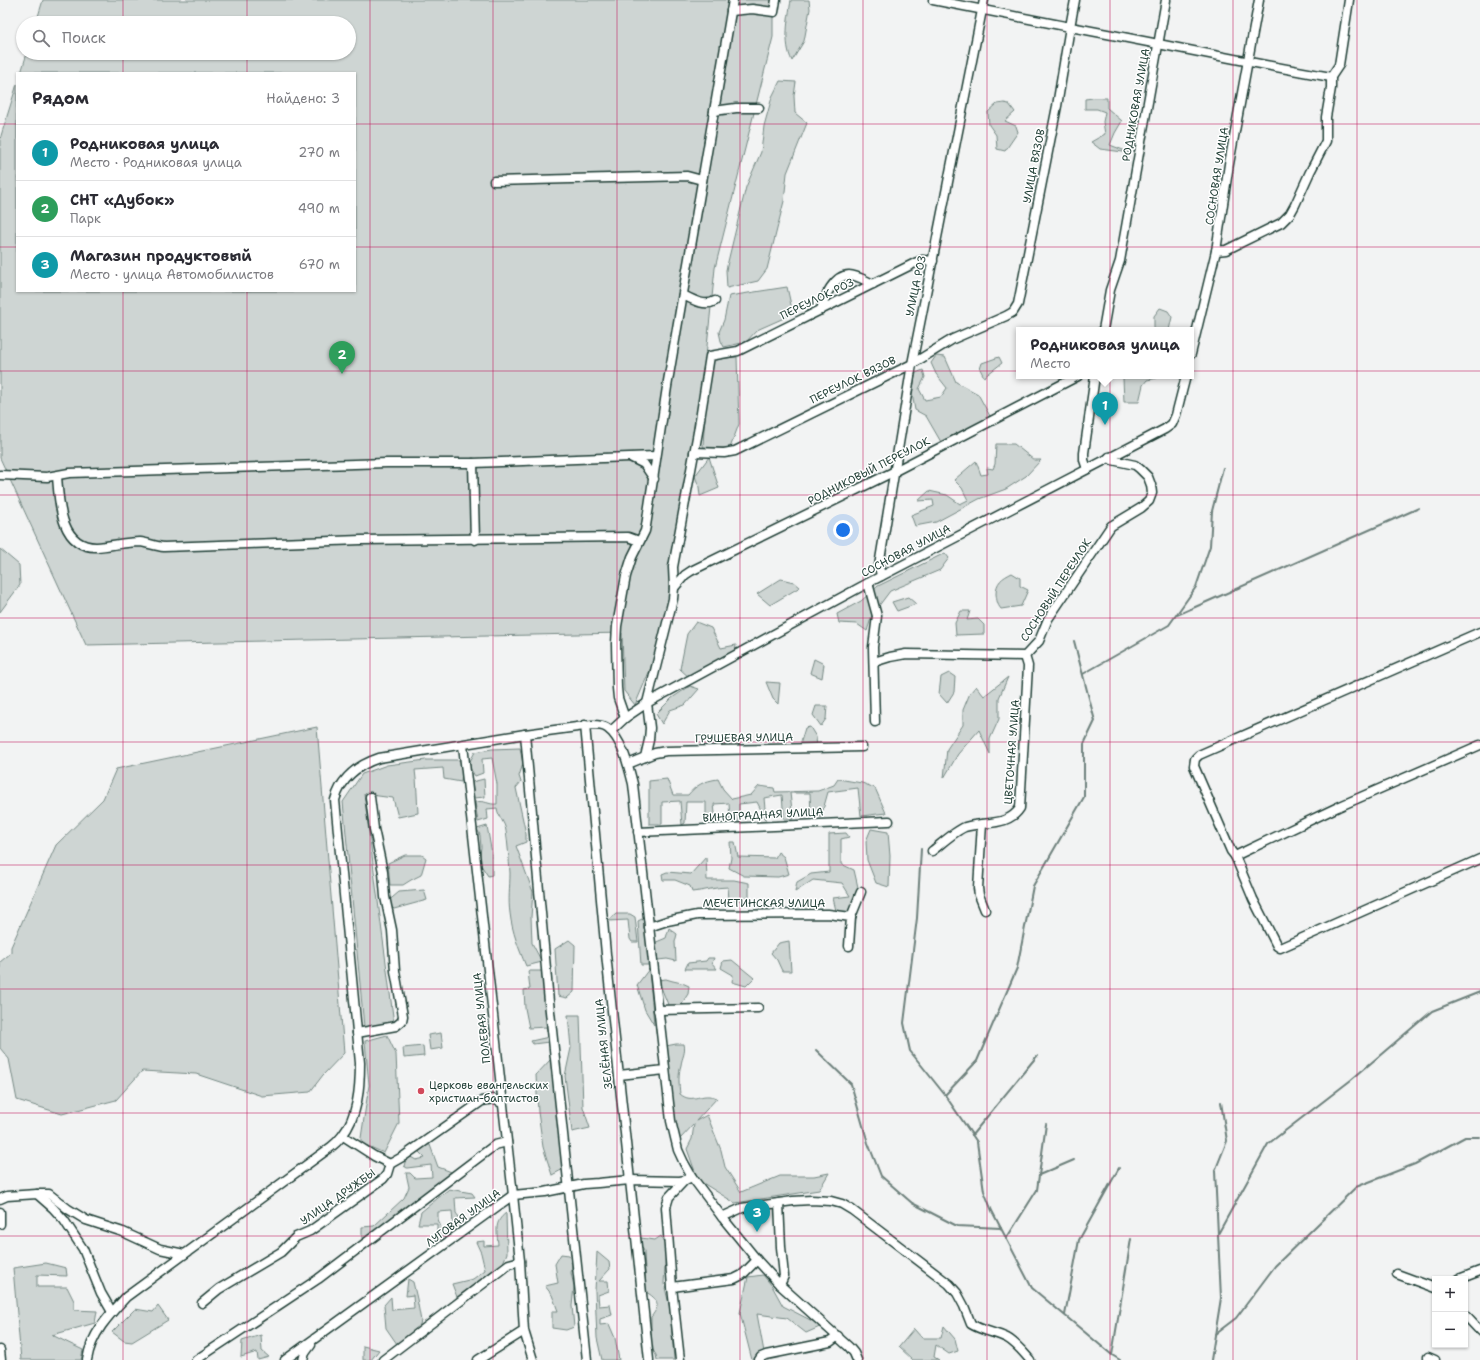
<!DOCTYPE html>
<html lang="ru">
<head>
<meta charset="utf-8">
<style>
	:root { --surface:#fff; --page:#f2f2f3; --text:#2b2b33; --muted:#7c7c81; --line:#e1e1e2; --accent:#1a73e8 }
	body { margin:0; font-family:"Shantell Sans",sans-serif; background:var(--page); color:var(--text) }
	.controls { position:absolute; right:12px; bottom:12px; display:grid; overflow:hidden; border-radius:0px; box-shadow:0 1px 3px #0004 }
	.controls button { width:36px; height:36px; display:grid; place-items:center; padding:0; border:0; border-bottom:1px solid var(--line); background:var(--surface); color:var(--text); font:20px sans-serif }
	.you { position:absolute; left:843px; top:530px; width:14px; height:14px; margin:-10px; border:3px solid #fff; border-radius:50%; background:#1a73e8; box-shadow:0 0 0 6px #1a73e833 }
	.badge { display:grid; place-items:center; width:26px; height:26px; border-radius:50%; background:var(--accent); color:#fff; font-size:13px; font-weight:700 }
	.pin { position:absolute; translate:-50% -33px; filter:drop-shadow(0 1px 2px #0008) }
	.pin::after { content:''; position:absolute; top:21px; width:14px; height:12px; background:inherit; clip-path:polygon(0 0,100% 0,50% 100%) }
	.popup { position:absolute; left:1016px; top:327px; width:178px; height:52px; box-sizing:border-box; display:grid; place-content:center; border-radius:0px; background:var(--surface); filter:drop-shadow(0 1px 3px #0005); font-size:13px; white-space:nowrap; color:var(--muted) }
	.popup b { font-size:15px; color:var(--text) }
	.popup::after { content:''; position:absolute; left:50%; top:100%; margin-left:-8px; border:8px solid transparent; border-top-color:var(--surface) }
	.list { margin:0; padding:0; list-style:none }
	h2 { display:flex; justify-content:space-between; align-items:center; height:52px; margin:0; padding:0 16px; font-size:17px }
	h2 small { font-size:13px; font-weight:400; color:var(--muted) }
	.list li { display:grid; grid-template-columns:26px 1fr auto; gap:12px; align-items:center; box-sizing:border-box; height:56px; padding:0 16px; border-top:1px solid var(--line) }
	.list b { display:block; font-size:15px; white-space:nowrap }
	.list p { margin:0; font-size:13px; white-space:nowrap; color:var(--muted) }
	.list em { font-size:13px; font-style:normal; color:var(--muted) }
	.icon { flex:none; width:22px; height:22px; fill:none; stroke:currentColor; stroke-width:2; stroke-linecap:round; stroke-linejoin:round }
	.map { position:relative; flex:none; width:1480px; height:1360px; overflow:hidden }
	.search { position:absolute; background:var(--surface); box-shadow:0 1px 3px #0004; left:16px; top:16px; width:340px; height:44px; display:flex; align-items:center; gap:10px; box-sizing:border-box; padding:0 14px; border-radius:22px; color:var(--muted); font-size:15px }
	.panel { position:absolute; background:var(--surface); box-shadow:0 1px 3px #0004; left:16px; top:72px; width:340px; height:220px; border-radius:0px }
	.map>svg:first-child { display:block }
	.green { fill:#ced5d3; stroke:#768984 }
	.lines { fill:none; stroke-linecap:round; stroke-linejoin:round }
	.stream { stroke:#6d807b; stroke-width:2 }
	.street-casing { stroke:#1f3d34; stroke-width:11 }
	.street { stroke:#fff; stroke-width:8 }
	.grid { fill:none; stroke:#c2185b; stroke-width:1; stroke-opacity:0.55 }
	.poi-dot { fill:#d1495b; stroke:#fff; stroke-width:1.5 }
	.labels { text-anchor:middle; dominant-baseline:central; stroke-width:3; stroke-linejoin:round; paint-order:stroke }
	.street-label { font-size:11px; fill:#1f3d34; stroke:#fff }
	.poi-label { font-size:11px; fill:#1f3d34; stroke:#fff; text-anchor:start }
</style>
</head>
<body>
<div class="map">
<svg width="1480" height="1360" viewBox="0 0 1480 1360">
	<rect width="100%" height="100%" fill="#f2f3f3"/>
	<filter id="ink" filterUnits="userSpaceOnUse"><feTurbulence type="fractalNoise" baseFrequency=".025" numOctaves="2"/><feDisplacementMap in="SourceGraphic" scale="8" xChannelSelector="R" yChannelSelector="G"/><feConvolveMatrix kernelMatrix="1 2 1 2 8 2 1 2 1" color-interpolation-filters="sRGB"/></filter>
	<g filter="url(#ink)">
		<g class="green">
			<path d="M43 0H773V37L715 268 703 385 681 498 670 623 635 705 624 691 622 633 86 645 0 458V139L17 84V291H355V73H21L27 53H349V23H36Z"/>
			<path d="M791 0H809L810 9 804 41 792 61C783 42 788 20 791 0Z"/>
			<path d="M780 81 796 82 794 96 795 113 807 123 787 173 784 201 767 269 758 281 727 288 726 270 746 187 761 152 764 126 772 97Z"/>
			<path d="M1093 98H1107V108L1122 121 1115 133 1110 145 1131 153 1100 149 1091 142 1105 134 1103 122 1105 112 1097 109H1085V99Z"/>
			<path d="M1004 103 1009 104 1015 112 1005 121 1016 126 1018 132 1005 151 997 149 996 135 989 125 988 112 997 104Z"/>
			<path d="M787 287 793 314 757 330 746 342 724 347 721 341 719 332 724 320 729 296Z"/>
			<path d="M1160 308 1168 311 1172 317 1169 330H1154V316Z"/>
			<path d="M936 356 945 357 956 382 978 394 991 418 941 442 926 416 915 410 912 393 916 373 923 370 925 377 919 389 925 400 941 397 947 388 936 374 931 363Z"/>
			<path d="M737 357 739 424 730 448 703 447 705 413 714 359Z"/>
			<path d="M999 357 1002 363 984 377 980 369 982 363Z"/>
			<path d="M1120 376H1156L1157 378 1147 380 1143 385 1139 402H1124L1123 378Z"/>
			<path d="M996 444H1014L1034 460H1041L1026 476 1006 489 979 499 936 522 915 526 911 515 934 506 933 500 918 501 929 491 947 495 960 504 968 500 962 488 954 480 976 461 981 475 988 474 987 468 993 469 995 464Z"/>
			<path d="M709 457 719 488 700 496 699 487 695 476Z"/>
			<path d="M0 549 19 565 20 585 0 612Z"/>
			<path d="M945 553 949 558 940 570 890 591 872 615 867 631 857 624 839 623 837 614 861 601 878 586Z"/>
			<path d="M1012 573 1020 578V586L1028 590 1021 606 1001 609C997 604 997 601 996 594 996 582 1002 578 1012 573Z"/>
			<path d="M781 579 794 582 800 587 770 605 757 594Z"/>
			<path d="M908 597 916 604 897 611 892 602Z"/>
			<path d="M961 611H970L967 620 978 619 984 625V634L956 635 955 623Z"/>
			<path d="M696 622 711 628 721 648 736 645 735 655 691 679 680 669 687 634Z"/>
			<path d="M814 659 824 664 822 678 810 673Z"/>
			<path d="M949 673 955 677 954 692 947 703 939 694 941 677Z"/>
			<path d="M1008 677 999 698V719L990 739V754L979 730 958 754 944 778 947 749 963 725V710L970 693 976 686 984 696Z"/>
			<path d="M766 682 780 683 778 704 773 699Z"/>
			<path d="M690 686 699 689 685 705 670 710 662 724 656 714 672 698Z"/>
			<path d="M816 706H827L826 719 821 726 813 715Z"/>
			<path d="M317 727 344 1053 323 1075 310 1092 262 1096 196 1074 142 1071 116 1100 62 1114 17 1100 9 1059 0 1048V962L11 953V947L56 845 103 799 116 769Z"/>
			<path d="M810 727 816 737 817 748H799L805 728Z"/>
			<path d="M520 748 523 764 519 776 521 782 516 788 526 834V842L516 846 533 892 531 917 532 943 542 962 526 966C519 949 512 932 510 913 508 900 510 887 510 873 509 859 508 844 506 831 505 822 498 817 497 808L487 809 488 819 478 822 475 802C486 800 488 805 497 804V784L492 758 482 759 483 773 475 776 468 765 475 752 492 749Z"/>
			<path d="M426 760H460L462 771 461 782 444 779 443 768 415 770C417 784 417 798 418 813L398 817 393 798 364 794 394 1024 369 1031 364 1027 343 802 362 774 387 765Z"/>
			<path d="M484 779 485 797 474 798 472 782Z"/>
			<path d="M667 779 673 795H688C696 785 704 781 718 779L723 789 732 799 751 795 759 786 774 788 775 792 818 791 834 785 838 779 862 783 875 788 886 813 861 816 858 788 828 792 821 817 811 815 810 793H790L793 819H784L782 795 764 798 766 820 757 802 739 804V824L730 821 729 803 714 804 716 823H706V802H686L685 823 682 825 680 801 662 802V824H649V781Z"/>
			<path d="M487 826 492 854V875L488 876 479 862 481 847 480 835 477 829Z"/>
			<path d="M871 829 888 832 890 856 889 887 876 883 867 860 866 841Z"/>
			<path d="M846 833 849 837 841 839V864L854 870 860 896 853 911 837 915 833 898 850 896 842 883 813 880 795 892 797 882 811 874 829 872V834Z"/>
			<path d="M730 842H735L738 857 775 858 778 852 784 857 789 874 778 877 744 876 729 868 731 858Z"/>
			<path d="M405 855H422L426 858 421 875 411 880 403 885H390L388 863Z"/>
			<path d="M706 857 707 880H734L749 883V896L743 900H729L728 887C715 887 705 891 692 892L690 886 675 880H663L662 874 667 872 691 874Z"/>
			<path d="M424 890 427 900 394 909 386 903 399 892Z"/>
			<path d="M616 914H630L635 917 638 942H632L630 939 628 920 608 921Z"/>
			<path d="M642 919 646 922 647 942 651 965H641L638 921Z"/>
			<path d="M669 928 677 934 675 942 676 961 667 959 658 960 655 954 654 943 666 938Z"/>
			<path d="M569 940 575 945 574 992 567 998 558 996 555 949Z"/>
			<path d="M789 941 791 971H782L777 960 771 953 779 943Z"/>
			<path d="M708 958H714L712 963 717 969H685L688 963 706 961Z"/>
			<path d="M732 960 754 978 746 986 732 982 733 975 721 968 723 961Z"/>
			<path d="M649 969 654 1025 645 1010 637 985Z"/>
			<path d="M528 971H542L546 994 567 1167 552 1175 543 1147 538 1112 536 1075 551 1059 549 1042 533 1044 531 1041 549 1037 546 1027 529 1028 525 1008 524 990 530 989Z"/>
			<path d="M666 979C674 982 682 982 689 986L688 994 682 1003V1006L669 1007 658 980Z"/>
			<path d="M568 1015H580L583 1107 590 1128 572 1132 565 1076 571 1048Z"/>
			<path d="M441 1033 443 1048 430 1050 428 1035Z"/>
			<path d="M387 1035 396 1054 399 1123 384 1153 361 1143V1138L369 1085 365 1041Z"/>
			<path d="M676 1044H684C686 1053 682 1057 681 1065 678 1075 679 1084 680 1094 693 1105 701 1091 717 1098L696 1121 707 1115 721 1150 725 1167 741 1192 780 1176H814L829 1173 819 1190 735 1203 698 1180 687 1149 692 1139 694 1124 680 1139 673 1119 666 1046Z"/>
			<path d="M423 1046 424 1056 404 1058 403 1048Z"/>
			<path d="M422 1144 430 1145 438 1167 457 1174 362 1241V1227L374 1226 404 1198 409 1187 406 1173H410L415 1178 432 1177 431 1165 407 1168 404 1166 407 1155 416 1160 425 1158 419 1152Z"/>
			<path d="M449 1189 472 1193 475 1197 455 1198 456 1213 464 1224 449 1237 446 1230 453 1224 452 1211 438 1212V1219L445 1239H437V1224H418L421 1212Z"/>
			<path d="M506 1213 507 1253 503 1263 457 1297 452 1284 473 1279 485 1270 481 1253 476 1242 484 1241V1246L498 1245C497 1230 494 1222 506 1213Z"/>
			<path d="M661 1236 666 1248 664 1284 670 1308 674 1360H657L656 1355 651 1347V1317C661 1305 658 1299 646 1292L644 1251 640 1244 641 1238 655 1240Z"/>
			<path d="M597 1252 609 1262 610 1269 599 1281H608L609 1291 598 1295 599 1306 610 1305 612 1315 600 1319V1325L609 1324 615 1338 619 1360H602L597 1338 595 1291Z"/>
			<path d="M561 1254 569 1255 572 1265 571 1273 574 1286 572 1306 574 1327 566 1330 552 1328V1311H558L552 1295 545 1286 558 1283 555 1264Z"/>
			<path d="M46 1263 66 1268 67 1276 37 1275V1287H67L74 1301V1310L97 1311 95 1323 52 1335 83 1350 81 1360H21L13 1268Z"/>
			<path d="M763 1275 772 1286 783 1306 822 1326 806 1333 787 1318 757 1314 764 1352 752 1360 740 1313 748 1277Z"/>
			<path d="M408 1279 413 1282 417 1299 421 1321 417 1334 397 1344 386 1328 384 1305 391 1297 392 1310 414 1308 413 1295 406 1296Z"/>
			<path d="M158 1306 168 1320 132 1342 124 1341 112 1332 135 1309 153 1312Z"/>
			<path d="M944 1326 955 1339 958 1351 949 1354 936 1345 934 1357 939 1360H913L899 1347 914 1329 922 1338H941Z"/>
			<path d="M261 1335 262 1351 269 1357 258 1360 257 1352 241 1357 242 1341Z"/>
			<path d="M363 1346 379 1350 371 1360H363Z"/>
		</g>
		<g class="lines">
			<g class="stream">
				<path d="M1177 615 1419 508"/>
				<path d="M1083 674 1169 625 1196 587 1210 546 1212 511 1223 468"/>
				<path d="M921 849 917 918 904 1023 910 1051 945 1095 977 1142 984 1191 992 1211 1032 1288 1112 1355 1120 1360"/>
				<path d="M816 1050 851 1084 868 1143 881 1176 912 1203 957 1226 1001 1228"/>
				<path d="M945 1095 977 1061 1017 968 1033 886 1084 797V744L1095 721 1074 641"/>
				<path d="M972 1135 1037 1056"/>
				<path d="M1039 1175 1074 1160"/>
				<path d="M1218 1234 1268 1144 1351 1080 1432 1011 1480 992"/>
				<path d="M1006 1239 1037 1190 1046 1124"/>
				<path d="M1065 1315 1079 1240 1119 1168"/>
				<path d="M1215 1334 1236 1318 1275 1266 1356 1187 1415 1164 1465 1137H1480"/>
				<path d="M1112 1355 1131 1239"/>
				<path d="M1211 1360 1221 1298 1215 1171 1227 1141 1221 1102"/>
			</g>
			<g class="street-casing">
				<g id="street">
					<path d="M933 0 1070 27 1075 0"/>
					<path d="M731 11 752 9 774 12 776 0"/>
					<path d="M714 111 736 108H759"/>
					<path d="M494 181 687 176 702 180"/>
					<path d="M1216 251 1226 250 1281 223 1290 214 1295 205 1310 172 1326 141V117L1331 88V77L1339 65 1349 0"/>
					<path d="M683 295C693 300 705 307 715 301"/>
					<path d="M821 310C824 297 834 275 849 275 857 275 866 281 873 284"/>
					<path d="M1103 330 1110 290 1120 261 1166 0"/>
					<path d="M1191 354 1216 251 1229 164 1259 0"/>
					<path d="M694 452 724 453 735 451 912 364 953 339 1006 316 1013 312 1018 304 1057 106 1070 27C1157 43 1244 62 1331 77"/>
					<path d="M632 458 644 464 654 479"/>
					<path d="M473 463 475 540"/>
					<path d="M1087 469 1084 460V453L1095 376"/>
					<path d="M0 475 47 477 69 473 387 463H473L656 456"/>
					<path d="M57 476C59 502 60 548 97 547 111 546 125 542 140 542 148 543 155 546 164 547L361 540 628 537 639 541"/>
					<path d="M881 576 879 566 912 364 984 0"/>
					<path d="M868 583 877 616 873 647 875 722"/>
					<path d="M674 588 685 575 691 571 895 471 1078 376"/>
					<path d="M874 662 890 657 906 654 1025 656 1039 641 1048 619 1111 526 1141 508 1149 501 1152 493 1151 485 1148 477 1140 469 1135 465 1112 460 1109 457"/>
					<path d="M625 718 618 698 617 688 616 644 617 626 626 576 632 557 645 531 646 526 667 387 733 0"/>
					<path d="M585 725 606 954 649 1360"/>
					<path d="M611 731 625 718 647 703 868 583 1165 429 1172 424 1176 415 1186 376"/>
					<path d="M525 734 549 1002 587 1360"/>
					<path d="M463 745 513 1195 520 1261 524 1331 533 1360"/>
					<path d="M1480 745 1338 807 1235 856 1253 899 1277 946 1280 948 1480 859"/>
					<path d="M645 757 649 740 650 728 647 703 673 599 674 588 673 567 698 432 710 356 738 351 917 262 922 260 933 261"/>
					<path d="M628 764 655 753 666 751 862 747"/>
					<path d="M982 824 978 888 979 895 985 910"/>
					<path d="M638 832 889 821"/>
					<path d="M932 851C941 844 955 831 965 827 984 821 1008 827 1020 808L1028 666 1025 656"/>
					<path d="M1235 856 1231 851 1194 766 1195 759 1199 755 1480 632"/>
					<path d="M851 917 861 892"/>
					<path d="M649 927 667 921 697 915 828 914 851 917 849 946"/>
					<path d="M658 1010 758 1008"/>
					<path d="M357 1033 396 1026 402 1021 403 1016 395 971 392 930 385 897 383 872 374 829 370 797"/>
					<path d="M619 1075 665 1070"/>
					<path d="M343 1136 374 1156 390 1164"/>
					<path d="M37 1194H49L68 1209 86 1220 123 1232 160 1249 184 1254"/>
					<path d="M0 1199 7 1196 37 1194 53 1208 64 1220 83 1249 101 1293 112 1312"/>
					<path d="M779 1203 781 1247 784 1276 780 1285"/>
					<path d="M0 1212V1224"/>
					<path d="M722 1217 742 1208 793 1201 811 1200 831 1201 842 1204 852 1210 949 1284 957 1293 964 1306 971 1324C982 1331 995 1332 1007 1338 1016 1343 1023 1352 1030 1360"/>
					<path d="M1397 1274 1435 1288"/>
					<path d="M1459 1279 1480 1271"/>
					<path d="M672 1287 734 1279 742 1275 757 1260"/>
					<path d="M202 1303 219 1289 281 1252 296 1237 310 1231 383 1179 387 1174 390 1164 404 1156 482 1101 493 1099 502 1103"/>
					<path d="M1465 1315 1480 1331"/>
					<path d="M0 1350 1 1360"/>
					<path d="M1428 1357 1435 1360"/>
					<path d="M87 1360C91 1334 109 1315 126 1297L331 1147C335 1144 339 1140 342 1136 358 1116 360 1088 360 1063L335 800C341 778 358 765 379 758L525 734 592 725C597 725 603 725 607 728 622 738 629 768 633 784L671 1121 678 1150 684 1163 692 1177 722 1217 757 1260 780 1285 849 1347 854 1353 857 1360"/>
					<path d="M196 1360 318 1279 495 1145 507 1142"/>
					<path d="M285 1360 513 1195 545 1192 584 1184 598 1183 630 1180 680 1181 685 1180 692 1177"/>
					<path d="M303 1360 305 1353 311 1345"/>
					<path d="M383 1360 509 1264 520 1261"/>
					<path d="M478 1360 524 1331"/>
					<path d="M680 1360 672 1287 666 1207 669 1197 685 1180"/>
					<path d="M759 1360 761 1357 766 1355 830 1342 838 1336"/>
				</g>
			</g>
			<use href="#street" class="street"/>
		</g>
	</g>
	<path class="grid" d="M123 0V23M247 0V23M370 0V1360M493 0V1360M617 0V1360M740 0V1360M863 0V1360M987 0V1360M1110 0V1360M1233 0V1360M1357 0V1360M123 53V73M247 53V73M0 124H17M355 124H1480M0 247H17M355 247H1480M123 291V1360M247 291V1360M0 371H1480M0 495H1480M0 618H1480M0 742H1480M0 865H1480M0 989H1480M0 1113H1480M0 1236H1480"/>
	<circle class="poi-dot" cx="421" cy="1091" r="4"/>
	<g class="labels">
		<g class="street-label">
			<text transform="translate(1136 105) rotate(-80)">РОДНИКОВАЯ УЛИЦА</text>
			<text transform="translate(1034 166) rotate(-79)">УЛИЦА ВЯЗОВ</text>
			<text transform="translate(1217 176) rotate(-81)">СОСНОВАЯ УЛИЦА</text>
			<text transform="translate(916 286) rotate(-78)">УЛИЦА РОЗ</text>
			<text transform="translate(817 299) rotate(-26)">ПЕРЕУЛОК РОЗ</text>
			<text transform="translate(853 380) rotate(-26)">ПЕРЕУЛОК ВЯЗОВ</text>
			<text transform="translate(869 471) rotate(-27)">РОДНИКОВЫЙ ПЕРЕУЛОК</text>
			<text transform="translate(906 551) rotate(-28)">СОСНОВАЯ УЛИЦА</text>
			<text transform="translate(1056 590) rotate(-57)">СОСНОВЫЙ ПЕРЕУЛОК</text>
			<text transform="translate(744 738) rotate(-1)">ГРУШЕВАЯ УЛИЦА</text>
			<text transform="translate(1012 752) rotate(-86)">ЦВЕТОЧНАЯ УЛИЦА</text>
			<text transform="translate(763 815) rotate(-3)">ВИНОГРАДНАЯ УЛИЦА</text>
			<text x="764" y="903">МЕЧЕТИНСКАЯ УЛИЦА</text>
			<text transform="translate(482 1018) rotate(-96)">ПОЛЕВАЯ УЛИЦА</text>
			<text transform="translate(604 1044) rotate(-96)">ЗЕЛЁНАЯ УЛИЦА</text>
			<text transform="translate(338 1197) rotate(-35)">УЛИЦА ДРУЖБЫ</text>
			<text transform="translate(463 1218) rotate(-36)">ЛУГОВАЯ УЛИЦА</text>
		</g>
		<g class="poi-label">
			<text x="429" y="1085">Церковь евангельских<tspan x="429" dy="13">христиан-баптистов</tspan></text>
		</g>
	</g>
</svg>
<div class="controls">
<button>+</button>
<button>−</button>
</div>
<div class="you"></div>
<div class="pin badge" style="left:1105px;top:425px;background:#0f9aa8">1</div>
<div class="popup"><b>Родниковая улица</b>Место</div>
<div class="pin badge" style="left:342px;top:374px;background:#2e9e5b">2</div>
<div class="pin badge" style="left:757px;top:1232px;background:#0f9aa8">3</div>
<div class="search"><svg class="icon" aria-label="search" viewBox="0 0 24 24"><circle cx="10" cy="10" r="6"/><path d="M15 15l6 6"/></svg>Поиск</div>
<section class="panel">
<h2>Рядом<small>Найдено: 3</small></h2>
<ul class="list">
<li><span class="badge" style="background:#0f9aa8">1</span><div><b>Родниковая улица</b><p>Место · Родниковая улица</p></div><em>270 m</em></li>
<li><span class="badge" style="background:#2e9e5b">2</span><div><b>СНТ «Дубок»</b><p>Парк</p></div><em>490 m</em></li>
<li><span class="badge" style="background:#0f9aa8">3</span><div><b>Магазин продуктовый</b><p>Место · улица Автомобилистов</p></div><em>670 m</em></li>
</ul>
</section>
</div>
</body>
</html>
